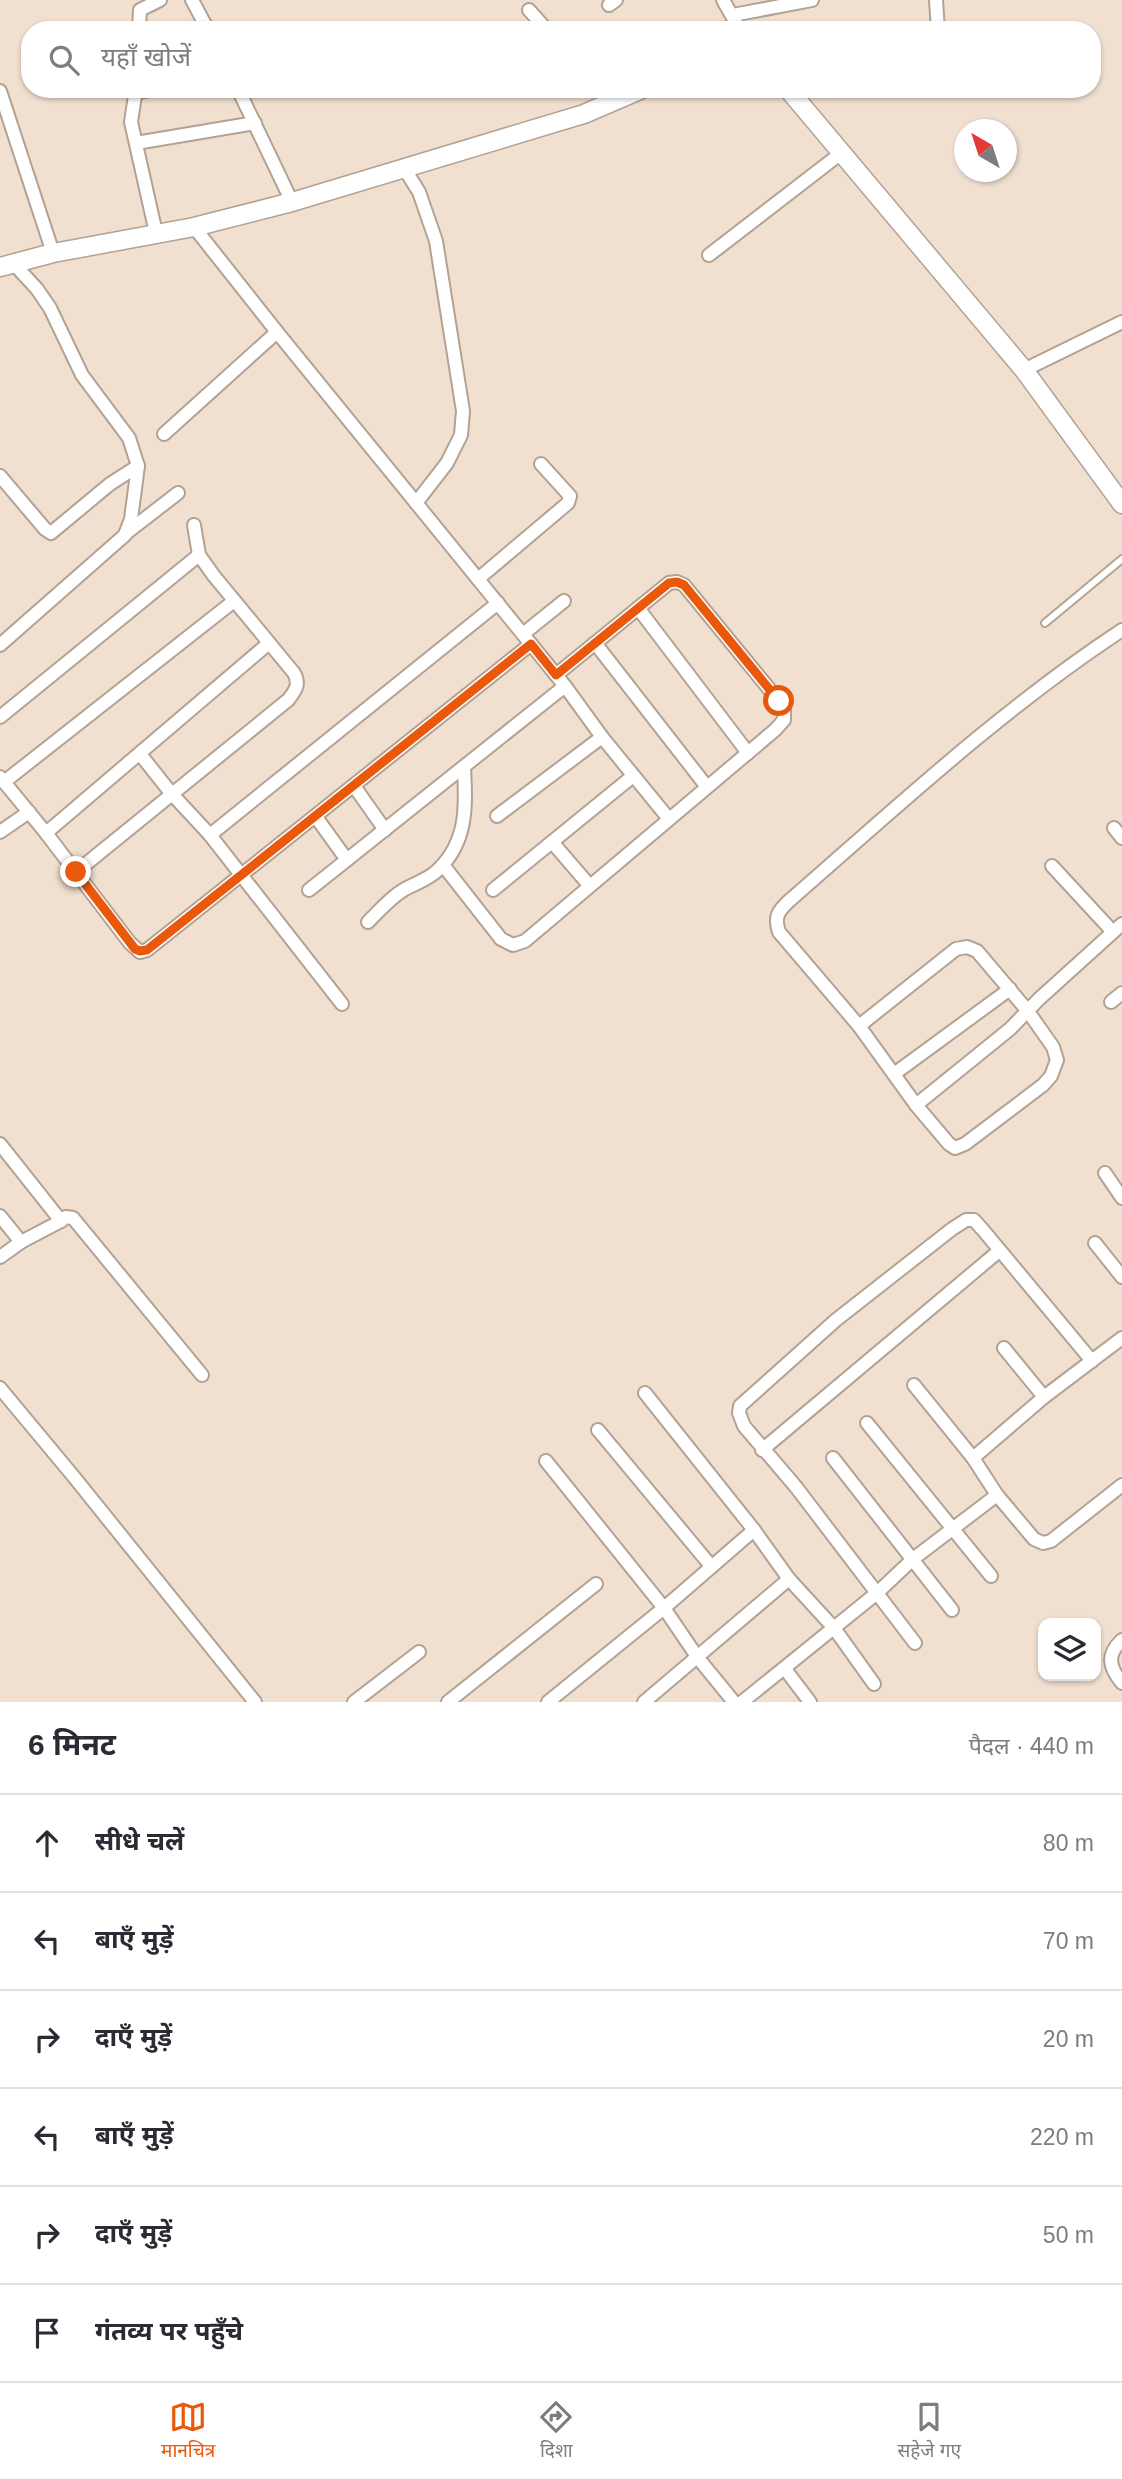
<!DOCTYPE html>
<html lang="hi">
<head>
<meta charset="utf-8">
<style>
	:root { --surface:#fff; --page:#f7f7f7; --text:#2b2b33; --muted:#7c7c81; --line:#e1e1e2; --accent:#ea580c }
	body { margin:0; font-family:Helvetica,"Noto Sans Devanagari",sans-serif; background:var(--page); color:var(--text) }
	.controls { position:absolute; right:21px; bottom:21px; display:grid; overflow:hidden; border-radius:14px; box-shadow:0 2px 5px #0004 }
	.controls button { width:63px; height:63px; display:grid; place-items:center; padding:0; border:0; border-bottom:2px solid var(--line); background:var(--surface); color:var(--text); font:35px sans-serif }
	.compass { position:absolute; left:954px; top:119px; width:63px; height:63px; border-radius:50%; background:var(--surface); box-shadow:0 2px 5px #0004; rotate:321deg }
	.stop { position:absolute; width:21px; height:21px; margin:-16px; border:5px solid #ea580c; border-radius:50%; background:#fff }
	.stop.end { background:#ea580c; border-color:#fff; box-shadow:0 2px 7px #0008 }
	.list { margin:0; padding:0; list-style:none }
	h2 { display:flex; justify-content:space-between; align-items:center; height:91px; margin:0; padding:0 28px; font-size:30px }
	h2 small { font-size:23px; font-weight:400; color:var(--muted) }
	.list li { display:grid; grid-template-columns:46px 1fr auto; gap:21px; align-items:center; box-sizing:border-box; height:98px; padding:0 28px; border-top:2px solid var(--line) }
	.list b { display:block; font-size:26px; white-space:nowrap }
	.list em { font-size:23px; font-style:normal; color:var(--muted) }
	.icon { flex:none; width:38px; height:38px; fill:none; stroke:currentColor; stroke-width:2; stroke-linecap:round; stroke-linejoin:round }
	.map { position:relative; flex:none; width:1122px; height:1702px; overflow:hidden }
	.search { position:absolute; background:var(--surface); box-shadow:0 2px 5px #0004; left:21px; right:21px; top:21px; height:77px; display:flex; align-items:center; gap:18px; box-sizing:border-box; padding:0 24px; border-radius:28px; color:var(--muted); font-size:26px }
	.sheet { height:679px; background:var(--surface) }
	nav { display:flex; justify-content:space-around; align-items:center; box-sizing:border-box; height:98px; border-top:2px solid var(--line); background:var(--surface); font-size:19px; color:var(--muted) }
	nav a { display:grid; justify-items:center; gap:4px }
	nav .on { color:var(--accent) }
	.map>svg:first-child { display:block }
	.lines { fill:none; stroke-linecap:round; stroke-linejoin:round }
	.lane-casing { stroke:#b3a294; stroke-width:10 }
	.street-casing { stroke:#b3a294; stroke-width:16 }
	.secondary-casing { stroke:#b3a294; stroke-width:21 }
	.lane { stroke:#fff; stroke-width:6 }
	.street { stroke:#fff; stroke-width:12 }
	.secondary { stroke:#fff; stroke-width:18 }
	.route { stroke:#ea580c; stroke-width:9 }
</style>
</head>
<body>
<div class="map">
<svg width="1122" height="1702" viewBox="0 0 1122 1702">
	<rect width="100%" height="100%" fill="#f1e0d0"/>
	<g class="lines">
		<g class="lane-casing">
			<path id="lane" d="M1045 623 1122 559"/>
		</g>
		<g class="street-casing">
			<g id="street">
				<path d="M192 0 208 30"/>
				<path d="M723 0 740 30"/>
				<path d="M936 0 938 30"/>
				<path d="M609 5 616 0"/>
				<path d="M529 10 547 30"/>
				<path d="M733 15 812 0"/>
				<path d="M139 30 140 10 160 0"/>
				<path d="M136 89 131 122 156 233"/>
				<path d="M238 89 292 202"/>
				<path d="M600 89 611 102"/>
				<path d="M0 91 53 253"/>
				<path d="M135 93 155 89"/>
				<path d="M136 143 255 123"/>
				<path d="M404 168 419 192 436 241 463 411 461 435 447 463 416 503"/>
				<path d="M194 227 277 332 565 686 602 737 669 819"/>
				<path d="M709 255 840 154"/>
				<path d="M1024 370 1122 322"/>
				<path d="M164 434 277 332"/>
				<path d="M0 476 45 529 51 533 110 484 138 466"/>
				<path d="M125 534 178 493"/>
				<path d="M478 579 568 503 570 496 541 464"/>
				<path d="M638 608 748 753"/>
				<path d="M523 634 564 601"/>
				<path d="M595 643 707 787"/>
				<path d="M0 645 125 535 131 519 138 466 129 438 82 375 50 308 37 289 14 264"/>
				<path d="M0 717 199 555"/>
				<path d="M140 754 171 793 210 835 342 1004"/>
				<path d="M0 777 46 833 130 943 140 952 147 950 531 644"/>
				<path d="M4 782 234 601"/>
				<path d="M354 786 385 830"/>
				<path d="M497 816 602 737"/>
				<path d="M316 817 347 860"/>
				<path d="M1114 828 1122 838"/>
				<path d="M0 832 29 812"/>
				<path d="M46 833 269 643"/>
				<path d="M210 835 498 603"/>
				<path d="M552 842 589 885"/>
				<path d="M443 865 501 939 513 945 525 941 775 730 784 720V710L779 701 684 585 677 582 669 583 556 675"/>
				<path d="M1052 866 1113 932"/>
				<path d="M76 872 288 700C296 690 300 684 294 673L214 576 199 555 194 525"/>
				<path d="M309 890 565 686"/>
				<path d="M493 890 633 776"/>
				<path d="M368 922C380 910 391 897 405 889 416 883 429 879 438 870 468 841 466 805 464 768"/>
				<path d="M1111 1002 1122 993"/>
				<path d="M859 1026 956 949 967 947 977 951 1027 1010 1053 1047 1057 1060 1051 1076 1043 1085 965 1144 955 1148 949 1144 916 1105 859 1026 779 932C774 917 778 911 789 901 897 807 1002 709 1122 630"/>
				<path d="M894 1074 1010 989"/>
				<path d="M916 1105 1010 1029 1039 999 1122 924"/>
				<path d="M0 1144 61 1221"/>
				<path d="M1105 1173 1122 1198"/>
				<path d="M0 1216 21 1242"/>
				<path d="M1095 1243 1122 1277"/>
				<path d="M0 1257 21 1242 61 1221 66 1217 73 1218 202 1375"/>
				<path d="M1004 1348 1044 1397"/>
				<path d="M914 1385 973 1458 997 1495 1034 1539 1043 1543 1051 1541 1122 1485"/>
				<path d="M0 1388 74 1477 255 1702"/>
				<path d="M645 1393 754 1530 789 1579 834 1628 874 1684"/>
				<path d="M867 1423 991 1576"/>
				<path d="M598 1430 711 1566"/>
				<path d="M762 1450 999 1251"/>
				<path d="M833 1458 952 1610"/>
				<path d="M973 1458 1044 1397 1122 1338"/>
				<path d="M546 1461 664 1608 698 1658 734 1702"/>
				<path d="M1122 1640C1106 1655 1109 1667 1122 1683"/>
				<path d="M915 1643 796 1487 744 1426 739 1413 740 1406 836 1320 952 1229 966 1220H974L983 1230 1092 1361"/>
				<path d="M785 1669 810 1702"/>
				<path d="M354 1702 419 1652"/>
				<path d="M448 1702 596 1584"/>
				<path d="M548 1702 664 1608 754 1530"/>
				<path d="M644 1702 789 1579"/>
				<path d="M742 1702 877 1593 913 1559 997 1495"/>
			</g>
		</g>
		<g class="secondary-casing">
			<g id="secondary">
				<path d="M788 89 1024 370 1122 504"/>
				<path d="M0 267 53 253 194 227 292 202 584 114 642 89"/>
			</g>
		</g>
		<use href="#lane" class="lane"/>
		<use href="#street" class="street"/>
		<use href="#secondary" class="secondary"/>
	</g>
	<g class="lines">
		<path class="route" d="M76 872 135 949 140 951 147 950 531 644 556 675 669 583 677 582 684 585 779 701"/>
	</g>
</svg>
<div class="controls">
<button><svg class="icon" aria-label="layers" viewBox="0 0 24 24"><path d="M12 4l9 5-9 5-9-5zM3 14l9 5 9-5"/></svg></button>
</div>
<svg class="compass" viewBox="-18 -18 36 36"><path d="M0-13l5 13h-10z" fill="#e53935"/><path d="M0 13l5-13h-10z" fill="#7c7c81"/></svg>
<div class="stop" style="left:779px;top:701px"></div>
<div class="stop end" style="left:76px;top:872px"></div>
<div class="search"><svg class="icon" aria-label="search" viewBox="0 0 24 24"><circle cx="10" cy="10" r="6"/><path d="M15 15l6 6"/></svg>यहाँ खोजें</div>
</div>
<section class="sheet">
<h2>6 मिनट<small>पैदल · 440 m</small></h2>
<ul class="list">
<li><svg class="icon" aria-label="ahead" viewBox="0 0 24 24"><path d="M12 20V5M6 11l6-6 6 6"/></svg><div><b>सीधे चलें</b></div><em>80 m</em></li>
<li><svg class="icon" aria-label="left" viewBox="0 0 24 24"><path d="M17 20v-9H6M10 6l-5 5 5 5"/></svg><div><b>बाएँ मुड़ें</b></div><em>70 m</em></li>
<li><svg class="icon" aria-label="right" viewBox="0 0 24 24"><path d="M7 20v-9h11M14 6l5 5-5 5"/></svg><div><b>दाएँ मुड़ें</b></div><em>20 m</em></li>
<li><svg class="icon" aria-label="left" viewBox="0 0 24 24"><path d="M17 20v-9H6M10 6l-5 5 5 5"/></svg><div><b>बाएँ मुड़ें</b></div><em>220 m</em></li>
<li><svg class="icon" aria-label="right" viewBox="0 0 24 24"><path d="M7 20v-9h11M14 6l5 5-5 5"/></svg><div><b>दाएँ मुड़ें</b></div><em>50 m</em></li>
<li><svg class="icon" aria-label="arrive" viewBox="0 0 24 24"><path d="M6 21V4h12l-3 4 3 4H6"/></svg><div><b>गंतव्य पर पहुँचे</b></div></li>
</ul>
</section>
<nav>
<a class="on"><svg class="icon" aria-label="map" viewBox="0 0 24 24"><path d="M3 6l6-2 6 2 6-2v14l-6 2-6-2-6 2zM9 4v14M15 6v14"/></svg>मानचित्र</a>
<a><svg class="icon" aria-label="directions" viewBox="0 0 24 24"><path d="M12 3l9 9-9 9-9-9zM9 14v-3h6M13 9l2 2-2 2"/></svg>दिशा</a>
<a><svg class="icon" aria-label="saved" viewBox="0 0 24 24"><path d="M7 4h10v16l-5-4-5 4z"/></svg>सहेजे गए</a>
</nav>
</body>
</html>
